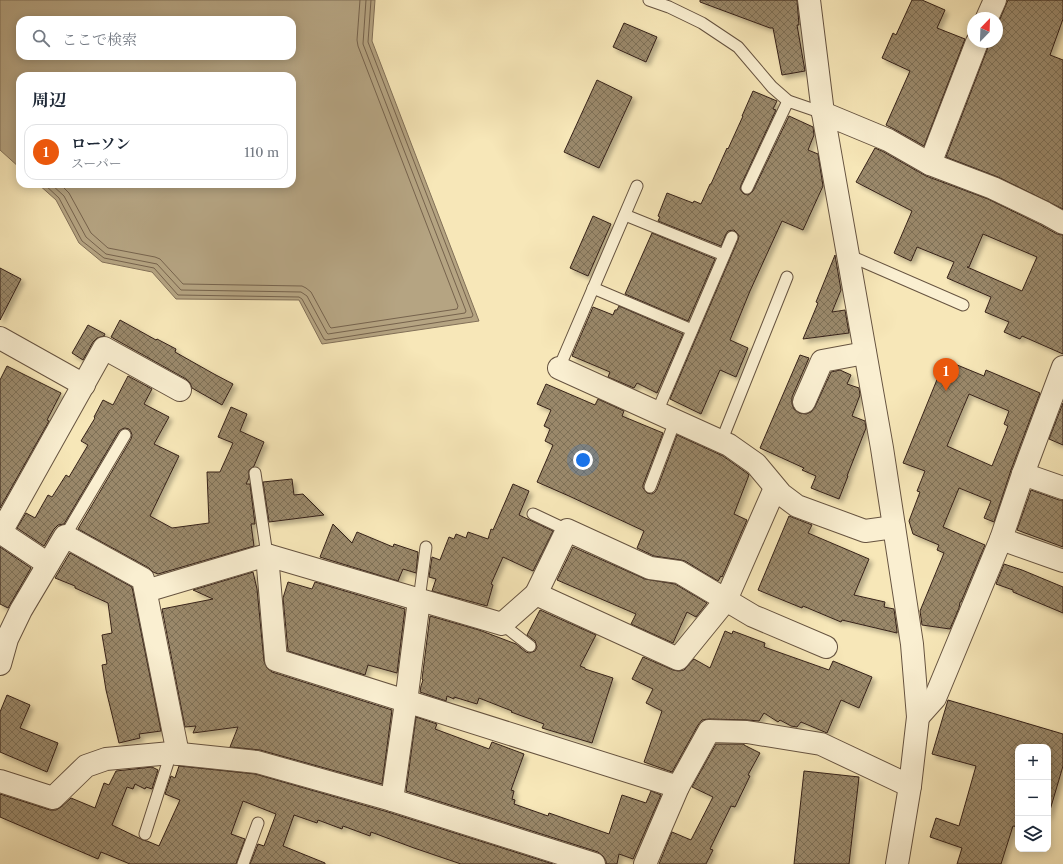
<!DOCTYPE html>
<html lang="ja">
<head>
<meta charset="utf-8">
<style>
	:root { --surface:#fff; --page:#f2f2f3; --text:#1f2937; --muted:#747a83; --line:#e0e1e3; --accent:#ea580c }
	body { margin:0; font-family:"Libre Caslon Text","Noto Serif JP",serif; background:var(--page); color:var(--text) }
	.controls { position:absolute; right:12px; bottom:12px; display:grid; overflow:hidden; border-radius:8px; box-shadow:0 2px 10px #0003 }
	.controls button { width:36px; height:36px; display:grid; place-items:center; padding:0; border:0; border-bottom:1px solid var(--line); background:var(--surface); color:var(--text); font:20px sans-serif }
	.compass { position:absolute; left:967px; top:12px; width:36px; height:36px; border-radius:50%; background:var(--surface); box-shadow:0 2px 10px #0003; rotate:23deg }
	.you { position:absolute; left:583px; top:460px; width:14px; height:14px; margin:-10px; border:3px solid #fff; border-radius:50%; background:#1a73e8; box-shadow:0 0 0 6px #1a73e833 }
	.badge { display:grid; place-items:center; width:26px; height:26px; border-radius:50%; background:var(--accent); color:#fff; font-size:13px; font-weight:700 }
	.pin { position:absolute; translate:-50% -33px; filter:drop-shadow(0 1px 2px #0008) }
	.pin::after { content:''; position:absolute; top:21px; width:14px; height:12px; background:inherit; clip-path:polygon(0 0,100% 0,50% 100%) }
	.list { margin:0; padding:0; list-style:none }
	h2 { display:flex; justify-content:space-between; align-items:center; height:52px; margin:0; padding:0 16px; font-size:17px }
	h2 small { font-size:13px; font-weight:400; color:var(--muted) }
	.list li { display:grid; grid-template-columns:26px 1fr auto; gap:12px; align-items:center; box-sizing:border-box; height:56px; margin:0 8px 8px; padding:0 8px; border:1px solid var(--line); border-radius:12px }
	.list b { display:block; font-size:15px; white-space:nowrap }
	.list p { margin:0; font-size:13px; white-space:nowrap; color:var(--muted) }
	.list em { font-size:13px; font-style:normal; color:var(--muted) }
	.icon { flex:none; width:22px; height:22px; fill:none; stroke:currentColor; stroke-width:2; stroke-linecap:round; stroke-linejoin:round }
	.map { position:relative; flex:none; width:1063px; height:864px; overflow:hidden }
	.search { position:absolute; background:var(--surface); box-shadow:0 2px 10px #0003; left:16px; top:16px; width:280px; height:44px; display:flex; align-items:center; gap:10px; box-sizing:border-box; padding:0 14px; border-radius:12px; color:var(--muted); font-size:15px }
	.panel { position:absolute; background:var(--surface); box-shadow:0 2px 10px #0003; left:16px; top:72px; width:280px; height:116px; border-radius:12px }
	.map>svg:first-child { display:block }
	.water { fill:#b5a482; stroke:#827058; fill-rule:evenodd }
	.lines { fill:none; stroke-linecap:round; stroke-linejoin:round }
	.shore { stroke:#76634d; stroke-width:1 }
	.building { fill:url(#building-cross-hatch); stroke:#362218; fill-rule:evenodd; filter:url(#shadow) }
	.service-casing { stroke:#665340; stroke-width:13 }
	.minor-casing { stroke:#665340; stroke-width:24 }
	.tertiary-casing { stroke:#665340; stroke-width:24 }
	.service { stroke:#faefd1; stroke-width:11 }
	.minor { stroke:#faefd1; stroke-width:22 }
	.tertiary { stroke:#faefd1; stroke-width:22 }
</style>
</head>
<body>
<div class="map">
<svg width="1063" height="864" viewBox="0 0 1063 864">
	<defs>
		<pattern id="building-cross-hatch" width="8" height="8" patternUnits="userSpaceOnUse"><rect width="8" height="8" fill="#9a886b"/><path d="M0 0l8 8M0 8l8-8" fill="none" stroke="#7e6f57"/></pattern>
		<filter id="shadow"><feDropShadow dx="3.5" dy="3.5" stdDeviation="2" flood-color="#0004"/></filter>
	</defs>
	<rect width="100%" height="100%" fill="#f7e7b8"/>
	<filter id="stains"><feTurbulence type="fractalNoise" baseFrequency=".005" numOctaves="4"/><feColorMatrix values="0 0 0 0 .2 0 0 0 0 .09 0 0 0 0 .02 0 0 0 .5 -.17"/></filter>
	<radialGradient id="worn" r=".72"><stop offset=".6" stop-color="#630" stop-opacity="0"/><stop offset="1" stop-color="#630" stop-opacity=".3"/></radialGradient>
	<path class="water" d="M0 0H375L372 41 479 321 322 344 299 300 176 299 152 272 102 262 79 243 56 200 38 184H292V76H20V168L0 150ZM20 20H292V56H20Z"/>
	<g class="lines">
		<g class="shore">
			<path d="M44 184 59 198 82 241 104 258 154 268 178 295 299 297 302 299 324 339 326 340 472 317 473 315 368 42 371 0"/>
			<path d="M51 184 64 196 86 237 106 254 157 264 181 290 301 292 307 296 327 333 328 334 465 313 466 311 363 44 366 0"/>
			<path d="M60 184 69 193 91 233 108 248 155 257 160 259 183 284 302 286 306 288 311 292 330 327 331 328 457 309 458 306 358 46 357 40 360 0"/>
		</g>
	</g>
	<g class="building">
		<path d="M700 0H797L799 25H797L805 71 782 75 773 28H770L700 2Z"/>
		<path d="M912 0H922L945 10 937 28 965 39 924 146 894 129 886 125 910 71 882 58 893 33 896 35Z"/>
		<path d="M1008 0H1063V19L1050 55 1063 60V209L998 177 946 157 990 42H997V26Z"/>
		<path d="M624 23 657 37 646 62 613 47Z"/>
		<path d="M597 80 632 97 599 168 564 152Z"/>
		<path d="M753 91 777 101 773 109 776 110 741 185 740 189 742 192 744 194 748 195 751 193 753 191 789 116 813 127 814 135 808 150 818 154 823 186 803 230 782 221 750 291 730 340 748 348 736 377 720 370 701 414 670 399 738 240 739 236 737 233 734 230 728 231 726 234 721 246 658 221 660 217 658 216 667 193 693 203 694 201 701 204 710 184H711L727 148 728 149 743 116H742Z"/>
		<path d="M875 148 882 151 926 176 988 199 1039 224 1057 234 1063 235V354L1022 336 1020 339 1004 332 1009 322 985 312 991 297 947 278 954 262 917 247 911 261 894 253 912 211 856 182ZM983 234 1037 257 1022 291 967 267H969Z"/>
		<path d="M593 216 611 224 588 276 570 268Z"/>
		<path d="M652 233 715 259 688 321 625 294Z"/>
		<path d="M835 255 841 290 832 312 845 310 849 333 803 339 818 303 816 302Z"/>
		<path d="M0 268 21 279 0 320Z"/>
		<path d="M619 306 683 334 657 393 637 383 634 388 608 377 610 372 572 356 593 307 613 315 615 310H617Z"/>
		<path d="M120 320 156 340 157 339 176 349 175 352 214 374 233 384 222 405 192 388 190 383 186 379 111 337Z"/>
		<path d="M88 325 105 334 104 336 97 338 93 342 83 360 72 353Z"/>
		<path d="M800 355 809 358 792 397V404L794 409 799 413 806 414 811 412 815 407 831 372 840 370 851 375 847 384 859 388 860 395 852 416 865 421 866 428 847 476H848L839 499 811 488 816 476 802 470 804 468 760 448Z"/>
		<path d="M945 360 984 376 986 370 1040 393 1011 470 994 522 984 518 991 501 959 488 943 527 985 545 961 602H960L959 608 950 629 922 625 920 611 944 553 937 550 939 545 913 534 909 521 920 492 917 491 925 471 903 463ZM969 394 1009 411 1004 424 1008 426 992 466 947 446Z"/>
		<path d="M7 366 61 393 47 420 49 421 0 508V380Z"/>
		<path d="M128 376 152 389 144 404 169 417 154 444 179 456 150 516 172 528 209 523 207 472H220L233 443 218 437 231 407 247 414 240 431 264 442 254 466 249 470V478L246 484H250L255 524H251L254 546 158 574 153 572 149 568 78 529 131 439 132 435 131 432 129 429 125 428 122 429 119 431 64 524 58 525 54 529 44 546 17 528 26 513 35 518 48 495 52 497 66 475 69 477 88 445 81 441 95 418 94 417 103 400 113 405Z"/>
		<path d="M546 384 595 405 598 399 624 411 622 416 663 433 643 485V488L647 493 652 494 655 492 657 489 677 435 723 456 747 473 749 475 734 514 747 520 722 577 721 576 718 581 685 561 681 560 654 556 637 548 644 531 569 496 537 482 553 445 545 441 550 429 544 426 551 410 537 404Z"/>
		<path d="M1063 403V445L1049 439Z"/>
		<path d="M292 479 294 495 303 494 324 515 269 522 263 482Z"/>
		<path d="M513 484 529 491 519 515 553 531 533 571 503 557 491 584 493 585 487 606 432 591 436 579 429 577 432 557 440 560 449 537 454 539 456 534 466 538 468 532 488 539 491 529 493 530Z"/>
		<path d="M1031 490 1059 500H1063V547L1017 530Z"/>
		<path d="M789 516 812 525 808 533 869 559 854 595 885 602 884 607 894 609 897 631V633L842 620 841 622 803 606 802 608 758 590Z"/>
		<path d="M333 524 352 543 357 532 393 547 394 544 418 552 416 573 403 569 398 581 323 558 320 557Z"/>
		<path d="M0 547 31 568 8 608 0 604Z"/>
		<path d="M573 547 645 579 675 584 707 603 696 617 687 612 673 643 631 624 636 614 557 580Z"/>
		<path d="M70 553 132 587 161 731 139 734 140 738 119 743 106 690 102 665 107 664 102 635 112 633 108 603 75 588V586L55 578Z"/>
		<path d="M1004 564 1022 570 1063 587V613L1013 592V590L996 584Z"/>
		<path d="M253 572 257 589 264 661 267 668 272 672 392 710 382 784 260 750 230 747 238 727 193 733 196 726 185 727 162 609 213 599 193 590Z"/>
		<path d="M288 582 312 589 315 582 405 609 397 673 368 665 365 675 288 651 283 598Z"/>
		<path d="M540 610 596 635 580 666 585 668V669L613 678 592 743 542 728 544 724 511 712 512 711 479 698 477 704 454 697V699L447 696 446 701 420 692 421 686 423 680 422 679 430 616 479 630 516 644 526 652 529 653 535 651 537 647 535 641 527 635Z"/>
		<path d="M725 631 732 634 733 631 765 643 764 647 829 670 833 661 872 677 859 708 841 700 827 733 801 722 797 727 791 726 780 720 778 722 764 713 759 721 747 720 709 719 702 720 698 725 672 772 644 762 662 711 646 703 653 689 632 679 643 657 673 670 678 671 684 670 694 659 710 668Z"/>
		<path d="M7 695 30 705 20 728 58 743 47 772 0 752V712Z"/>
		<path d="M948 700 1063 734V766L1048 817V747H1018V827L1013 826 1001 864H957L962 848 930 837 936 818 959 826 976 766 932 754Z"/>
		<path d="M416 717 437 724 435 729 489 749 492 742 524 754 511 790 514 791 512 799 515 800 514 804 548 816 549 813 609 834 622 795 646 803 651 791 661 795 633 859 619 854 617 864H606V861L603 856 598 852 406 791Z"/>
		<path d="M716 744H744V745L760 753 748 775 750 776 735 807 731 806 710 849 713 850 706 864H659L672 832 691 840 713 797 692 787Z"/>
		<path d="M179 766 255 774 388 812 553 864H461L414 848 371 832 370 836 343 826 342 829 318 820 317 823 294 815 283 846 325 863V864H250L258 844 264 846 276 814 243 801 231 834 245 839 236 864H130L101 852 98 859 0 817V794L50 810H56L61 807 71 798 95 808 104 783 109 785 116 771 152 767 158 770 152 789 146 787 145 789 135 784 133 789 127 787 112 825 139 838 143 840 147 841 159 846 180 800 165 794 171 776 175 778Z"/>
		<path d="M804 771 859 777 849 864H794Z"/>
	</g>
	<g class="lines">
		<g class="service-casing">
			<g id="service">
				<path d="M649 0 669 7 702 23 738 47 772 87 788 101 823 113"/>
				<path d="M747 188 788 101"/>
				<path d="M625 215 724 255"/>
				<path d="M848 255 963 305"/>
				<path d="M593 288 692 330"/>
				<path d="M559 368 637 186"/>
				<path d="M657 412 732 237"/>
				<path d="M721 442 787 277"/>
				<path d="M255 473 267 555"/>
				<path d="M650 487 675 421"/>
				<path d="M533 514 567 530"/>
				<path d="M65 536 125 435"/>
				<path d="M419 600 426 547"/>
				<path d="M502 624 530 646"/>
				<path d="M145 834 171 753"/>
				<path d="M243 864 258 823"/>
			</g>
		</g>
		<g class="minor-casing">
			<g id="minor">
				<path d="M987 18 995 0"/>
				<path d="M823 113 888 140 930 164 993 188 1045 213 1063 223"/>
				<path d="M930 164 977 42"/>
				<path d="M0 338 84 385"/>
				<path d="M559 368 729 445 756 464 781 494 797 506 865 531 894 527"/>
				<path d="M804 402 822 361 865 353"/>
				<path d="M1023 474 1063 488"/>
				<path d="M775 488 726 600 678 659 536 594 567 530 650 568 679 572 753 616 826 647"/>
				<path d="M0 532 48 564"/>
				<path d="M1 532 104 348 180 390"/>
				<path d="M1001 539 1063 561"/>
				<path d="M267 555 276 660 678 787 709 731 747 732 821 744 910 786"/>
				<path d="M146 591 267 555 502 624 536 594"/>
				<path d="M0 664 7 639 21 610 65 536 143 579 178 754"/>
				<path d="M918 717 935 698 1001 539 1023 474 1063 367"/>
				<path d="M0 781 53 798 86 766 106 759 171 753 257 762 392 800 594 864"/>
				<path d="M392 800 406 702 419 600"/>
				<path d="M645 864 678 787"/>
			</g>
		</g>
		<g class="tertiary-casing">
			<path id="tertiary" d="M809 0 823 113 882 448 912 644 918 717 910 786 897 864"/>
		</g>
		<use href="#service" class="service"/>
		<use href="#minor" class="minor"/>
		<use href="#tertiary" class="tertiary"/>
	</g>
	<rect width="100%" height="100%" filter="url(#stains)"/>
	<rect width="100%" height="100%" fill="url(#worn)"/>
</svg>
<div class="controls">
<button>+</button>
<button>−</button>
<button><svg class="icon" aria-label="layers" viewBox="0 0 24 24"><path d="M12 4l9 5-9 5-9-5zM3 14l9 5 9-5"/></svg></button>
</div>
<svg class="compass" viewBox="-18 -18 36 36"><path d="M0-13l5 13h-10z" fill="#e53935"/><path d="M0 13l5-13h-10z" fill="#747a83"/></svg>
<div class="you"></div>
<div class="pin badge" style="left:946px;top:391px">1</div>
<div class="search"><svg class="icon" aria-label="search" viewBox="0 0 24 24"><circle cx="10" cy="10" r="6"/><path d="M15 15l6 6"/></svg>ここで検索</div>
<section class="panel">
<h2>周辺<small></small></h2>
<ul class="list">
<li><span class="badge">1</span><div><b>ローソン</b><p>スーパー</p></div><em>110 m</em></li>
</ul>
</section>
</div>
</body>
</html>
